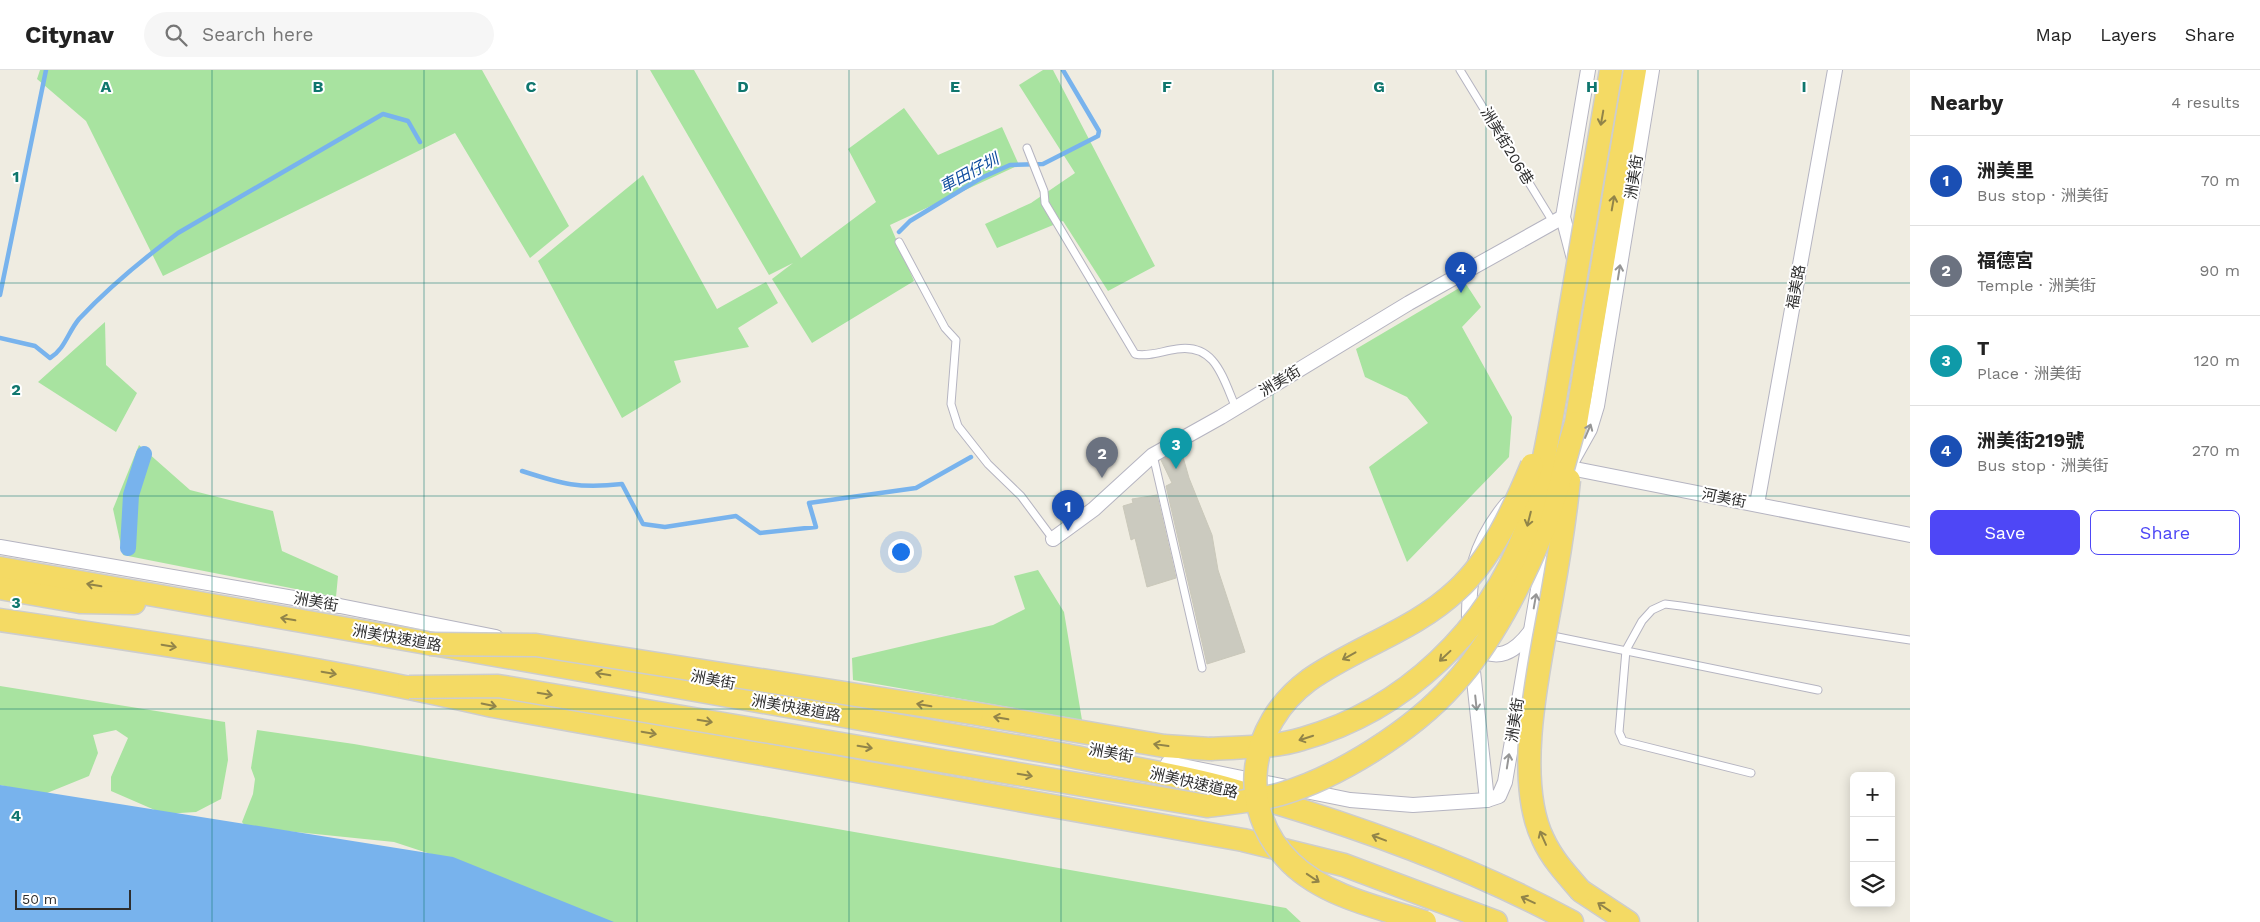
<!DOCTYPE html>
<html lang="en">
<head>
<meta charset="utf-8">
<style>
	:root { --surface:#fff; --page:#f6f6f6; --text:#222; --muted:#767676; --line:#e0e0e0; --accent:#4e47f6 }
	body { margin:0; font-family:"Work Sans","Noto Sans TC",sans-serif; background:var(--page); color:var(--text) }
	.controls { position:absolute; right:15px; bottom:15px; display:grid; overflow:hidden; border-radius:8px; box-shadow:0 2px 12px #0003 }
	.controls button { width:45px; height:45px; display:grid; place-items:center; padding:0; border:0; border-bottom:1px solid var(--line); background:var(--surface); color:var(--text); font:25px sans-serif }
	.scale { position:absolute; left:15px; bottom:12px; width:116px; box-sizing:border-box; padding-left:5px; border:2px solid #2e2e2e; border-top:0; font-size:14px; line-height:18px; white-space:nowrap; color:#2e2e2e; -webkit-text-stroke:4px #fff; paint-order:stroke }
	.you { position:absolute; left:900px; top:481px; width:18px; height:18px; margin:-12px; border:4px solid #fff; border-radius:50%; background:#1a73e8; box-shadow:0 0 0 8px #1a73e833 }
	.badge { display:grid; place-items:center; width:32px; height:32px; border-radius:50%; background:var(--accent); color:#fff; font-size:16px; font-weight:700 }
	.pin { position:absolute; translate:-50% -41px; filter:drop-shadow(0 1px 2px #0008) }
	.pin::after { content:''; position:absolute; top:26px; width:18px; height:15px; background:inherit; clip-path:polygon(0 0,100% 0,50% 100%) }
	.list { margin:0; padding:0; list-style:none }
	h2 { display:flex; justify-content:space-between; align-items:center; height:65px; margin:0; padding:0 20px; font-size:21px }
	h2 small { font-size:16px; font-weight:400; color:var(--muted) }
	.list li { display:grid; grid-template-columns:32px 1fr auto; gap:15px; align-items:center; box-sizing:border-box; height:90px; padding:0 20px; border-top:1px solid var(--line) }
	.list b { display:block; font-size:19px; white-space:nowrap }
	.list p { margin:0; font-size:16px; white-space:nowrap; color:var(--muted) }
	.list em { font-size:16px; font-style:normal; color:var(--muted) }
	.actions { display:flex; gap:10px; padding:15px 20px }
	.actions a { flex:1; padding:11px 0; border:1px solid var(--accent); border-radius:8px; text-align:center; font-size:18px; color:var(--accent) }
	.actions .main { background:var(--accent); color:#fff }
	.icon { flex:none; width:28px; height:28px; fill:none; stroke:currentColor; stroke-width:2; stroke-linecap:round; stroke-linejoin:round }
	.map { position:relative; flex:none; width:1910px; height:852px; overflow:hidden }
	header { display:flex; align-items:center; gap:30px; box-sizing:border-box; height:70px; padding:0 25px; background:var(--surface); border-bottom:1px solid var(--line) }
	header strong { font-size:24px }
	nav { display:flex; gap:28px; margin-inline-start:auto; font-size:18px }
	.search { width:350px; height:45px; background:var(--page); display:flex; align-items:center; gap:12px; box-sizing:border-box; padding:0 18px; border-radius:28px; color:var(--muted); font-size:19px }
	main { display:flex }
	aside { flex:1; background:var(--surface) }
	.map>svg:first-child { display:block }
	.green { fill:#a8e3a0 }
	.water { fill:#78b3ed }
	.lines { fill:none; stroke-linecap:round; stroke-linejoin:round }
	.stream { stroke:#78b3ed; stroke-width:4.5 }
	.canal { stroke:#78b3ed; stroke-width:16 }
	.building { fill:#cbcabf; stroke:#cac8ba }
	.service-casing { stroke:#b5b4c1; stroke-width:9 }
	.minor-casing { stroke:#b5b4c1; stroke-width:16 }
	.trunk-casing { stroke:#cdcdcd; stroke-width:25 }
	.service { stroke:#fff; stroke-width:7 }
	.minor { stroke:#fff; stroke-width:14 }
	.trunk { stroke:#f4da64; stroke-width:22 }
	.trunk-bridge-casing { stroke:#cdcdcd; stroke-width:25; stroke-linecap:butt }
	.trunk-bridge { stroke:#f4da64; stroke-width:22 }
	.oneway { stroke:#918449 }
	.oneway2 { stroke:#969696 }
	.grid { fill:none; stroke:#0f766e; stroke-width:1; stroke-opacity:0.55 }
	.labels { text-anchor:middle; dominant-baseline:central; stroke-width:4; stroke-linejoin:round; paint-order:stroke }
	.street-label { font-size:15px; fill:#2e2e2e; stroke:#fff }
	.water-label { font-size:16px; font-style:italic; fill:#114e9f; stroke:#fff }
	.grid-label { font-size:16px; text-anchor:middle; font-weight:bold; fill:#0f766e; stroke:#fff; stroke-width:4; stroke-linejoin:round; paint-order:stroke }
</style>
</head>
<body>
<header>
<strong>Citynav</strong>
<div class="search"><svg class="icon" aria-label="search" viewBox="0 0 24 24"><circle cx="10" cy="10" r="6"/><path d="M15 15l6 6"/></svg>Search here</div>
<nav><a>Map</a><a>Layers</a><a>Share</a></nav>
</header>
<main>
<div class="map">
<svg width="1910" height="852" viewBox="0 0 1910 852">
	<rect width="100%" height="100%" fill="#efece1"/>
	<g class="green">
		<path d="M40 0H482L569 156 530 188 455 63 163 206 86 51 37 9Z"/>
		<path d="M650 0H694L801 188 876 132 848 79 904 38 938 85 1002 57 1019 95 890 155 914 211 812 273 772 209 793 193 769 205Z"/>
		<path d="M1043 0H1053L1155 196 1108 221 1063 151 997 178 985 154 1031 133 1075 103 1019 15Z"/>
		<path d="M643 105 717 239 766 212 778 233 738 258 749 277 674 291 681 312 622 348 538 191Z"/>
		<path d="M1466 214 1481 237 1462 257 1512 347 1509 387 1407 492 1369 397 1428 353 1407 327 1365 307 1356 279Z"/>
		<path d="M105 252 106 295 137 323 116 362 38 312Z"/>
		<path d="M139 375 190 420 273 441 282 481 338 506 336 527 123 485 113 439Z"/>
		<path d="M1038 500 1064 542 1082 650 853 610 852 588 993 555 1025 539 1014 506Z"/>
		<path d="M0 616 225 652 228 690 221 729 196 742 164 744 111 721V707L128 668 116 660 93 665 98 683 89 706 47 723 32 722 0 715Z"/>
		<path d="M257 660 354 674 1286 838 1301 852H600L455 792 394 772 246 757 242 752 253 724 255 709 251 698Z"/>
	</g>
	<path class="water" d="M0 715 453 787 614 852H0Z"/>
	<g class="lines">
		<g class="stream">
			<path d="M899 162 910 151 981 108 1010 95 1043 94 1098 66 1099 61 1063 0"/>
			<path d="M0 225 46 0"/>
			<path d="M0 268 35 276 50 288C65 279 68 262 79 249 109 217 143 189 178 163L383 44 408 51 420 72"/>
			<path d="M522 401C562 414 579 419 622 414L643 454 665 457 736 446 760 463 816 457 809 433 916 418 971 387"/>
		</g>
		<path class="canal" d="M128 478 131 425 144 384"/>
	</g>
	<g class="building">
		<path d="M1181 380 1189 408 1212 465 1218 500 1245 582 1207 594 1166 416 1172 413 1161 390Z"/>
		<path d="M1157 425 1176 508 1147 517 1135 468 1131 470 1123 436 1133 433 1132 429Z"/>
	</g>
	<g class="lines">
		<g class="service-casing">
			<g id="service">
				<path d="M1460 0 1553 152"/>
				<path d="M1027 78 1044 121 1045 133 1135 284C1149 287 1162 281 1177 279 1216 273 1223 309 1236 338"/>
				<path d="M899 172 945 258 956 270 951 334 958 356 988 394 1021 426 1053 469"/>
				<path d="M1153 385 1202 598"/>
				<path d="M1548 565 1818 620"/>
				<path d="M1751 703 1623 671 1619 662 1626 580 1642 551 1652 540 1665 534 1681 536 1910 570"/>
			</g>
		</g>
		<g class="minor-casing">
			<g id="minor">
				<path d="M1574 189 1563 147 1588 0"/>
				<path d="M1571 393 1590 359 1597 336 1652 0"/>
				<path d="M1560 396 1910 465"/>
				<path d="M1757 434 1835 0"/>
				<path d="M1053 469 1094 439 1153 385 1221 347 1409 233 1563 147"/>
				<path d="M0 477 340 536 496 567"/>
				<path d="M1469 558C1468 507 1474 474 1507 434"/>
				<path d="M1475 576C1497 593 1515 582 1530 562"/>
				<path d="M1472 592 1487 730"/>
				<path d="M1168 693 1350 730 1413 735 1487 730 1499 726 1505 712 1546 473"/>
			</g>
		</g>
		<g class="trunk-casing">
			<g id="trunk">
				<path d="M1576 353 1635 0"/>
				<path d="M0 498 1066 685C1121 697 1179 704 1233 720 1349 753 1466 794 1572 852"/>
				<path d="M0 518 80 532 134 533"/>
				<path d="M0 550C165 574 330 599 493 636L1243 770 1344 795 1496 852"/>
				<path d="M972 643 1164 676 1210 679"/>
				<path d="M1581 821 1628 852"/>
			</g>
		</g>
		<use href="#service" class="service"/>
		<use href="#minor" class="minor"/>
		<use href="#trunk" class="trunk"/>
		<g class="trunk-bridge-casing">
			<g id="trunk-bridge">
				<path d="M1569 410C1565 449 1559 487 1552 526 1540 593 1513 707 1543 769 1552 789 1567 805 1581 821"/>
				<path d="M429 574 536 575 972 643"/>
				<path d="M409 617 498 616 1207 736C1231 733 1257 731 1281 724 1339 707 1413 660 1453 615 1491 574 1523 511 1544 458 1557 425 1565 388 1576 353"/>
				<path d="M1210 679C1240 677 1273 678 1302 669 1405 640 1488 560 1526 460 1531 448 1533 434 1536 422 1549 372 1556 321 1565 270 1580 180 1596 90 1611 0"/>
				<path d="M1425 852C1381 838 1326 827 1291 793 1235 738 1248 655 1309 610 1356 577 1415 560 1457 520 1492 488 1514 438 1532 395"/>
			</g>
		</g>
		<use href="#trunk-bridge" class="trunk-bridge"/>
	</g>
	<defs><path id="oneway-shaft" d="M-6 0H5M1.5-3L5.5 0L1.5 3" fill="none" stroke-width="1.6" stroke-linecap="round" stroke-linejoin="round" transform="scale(1.25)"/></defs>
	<g class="oneway">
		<use href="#oneway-shaft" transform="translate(1602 48) rotate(100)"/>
		<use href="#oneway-shaft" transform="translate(1613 133) rotate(-80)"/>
		<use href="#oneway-shaft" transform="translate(1529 449) rotate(104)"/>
		<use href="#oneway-shaft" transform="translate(94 515) rotate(-170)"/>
		<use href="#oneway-shaft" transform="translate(288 549) rotate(-170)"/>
		<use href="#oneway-shaft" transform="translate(169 576) rotate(10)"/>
		<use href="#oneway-shaft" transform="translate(1349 586) rotate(151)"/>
		<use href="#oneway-shaft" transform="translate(1445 586) rotate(137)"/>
		<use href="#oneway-shaft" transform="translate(329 603) rotate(10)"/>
		<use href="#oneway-shaft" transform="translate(603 604) rotate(-170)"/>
		<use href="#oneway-shaft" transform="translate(545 624) rotate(10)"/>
		<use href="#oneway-shaft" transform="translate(489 635) rotate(12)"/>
		<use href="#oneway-shaft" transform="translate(924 635) rotate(-170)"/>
		<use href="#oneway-shaft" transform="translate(1001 648) rotate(-170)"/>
		<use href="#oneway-shaft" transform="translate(705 651) rotate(9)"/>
		<use href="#oneway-shaft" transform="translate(649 663) rotate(10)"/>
		<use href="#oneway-shaft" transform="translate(1306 668) rotate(162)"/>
		<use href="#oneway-shaft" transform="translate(1161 675) rotate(-172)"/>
		<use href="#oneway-shaft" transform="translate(865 677) rotate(9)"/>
		<use href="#oneway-shaft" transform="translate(1025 705) rotate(10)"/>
		<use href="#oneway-shaft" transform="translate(1379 768) rotate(-159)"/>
		<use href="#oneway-shaft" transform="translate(1543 768) rotate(-114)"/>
		<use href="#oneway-shaft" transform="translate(1313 808) rotate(34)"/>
		<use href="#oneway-shaft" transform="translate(1528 830) rotate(-155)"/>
		<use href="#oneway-shaft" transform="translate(1604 837) rotate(-146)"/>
	</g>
	<g class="oneway2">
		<use href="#oneway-shaft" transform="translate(1619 202) rotate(-81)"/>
		<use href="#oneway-shaft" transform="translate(1588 361) rotate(-67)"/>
		<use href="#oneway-shaft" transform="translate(1535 531) rotate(-80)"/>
		<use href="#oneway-shaft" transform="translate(1476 633) rotate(84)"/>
		<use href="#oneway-shaft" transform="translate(1508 691) rotate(-81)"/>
	</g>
	<path class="grid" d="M212 0V852M424 0V852M637 0V852M849 0V852M1061 0V852M1273 0V852M1486 0V852M1698 0V852M0 213H1910M0 426H1910M0 639H1910"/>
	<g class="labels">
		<g class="street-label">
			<text transform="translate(1507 76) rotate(59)">洲美街206巷</text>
			<text transform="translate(1634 107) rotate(-81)">洲美街</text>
			<text transform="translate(1796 217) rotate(-80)">福美路</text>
			<text transform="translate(1280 311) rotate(-31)">洲美街</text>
			<text transform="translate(1724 428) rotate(11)">河美街</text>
			<text transform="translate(316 532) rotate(10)">洲美街</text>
			<text transform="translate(397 568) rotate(10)">洲美快速道路</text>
			<text transform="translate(713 610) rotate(11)">洲美街</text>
			<text transform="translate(796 638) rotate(10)">洲美快速道路</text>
			<text transform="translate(1515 650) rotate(-81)">洲美街</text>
			<text transform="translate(1111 683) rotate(10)">洲美街</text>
			<text transform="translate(1194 713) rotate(13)">洲美快速道路</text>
		</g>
		<g class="water-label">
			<text transform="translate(969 103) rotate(-28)">車田仔圳</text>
		</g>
	</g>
	<g class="grid-label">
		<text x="106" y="22">A</text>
		<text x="318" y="22">B</text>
		<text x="531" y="22">C</text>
		<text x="743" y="22">D</text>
		<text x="955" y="22">E</text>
		<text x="1167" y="22">F</text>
		<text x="1379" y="22">G</text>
		<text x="1592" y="22">H</text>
		<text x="1804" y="22">I</text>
		<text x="16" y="112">1</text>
		<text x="16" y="325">2</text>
		<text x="16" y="538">3</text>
		<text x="16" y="751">4</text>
	</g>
</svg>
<div class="controls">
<button>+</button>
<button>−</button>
<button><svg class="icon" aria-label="layers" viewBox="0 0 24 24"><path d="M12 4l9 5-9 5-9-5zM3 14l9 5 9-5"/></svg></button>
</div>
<div class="scale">50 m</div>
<div class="you"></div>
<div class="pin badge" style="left:1068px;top:461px;background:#1a4fb4">1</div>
<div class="pin badge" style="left:1102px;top:408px;background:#6b7280">2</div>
<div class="pin badge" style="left:1176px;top:399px;background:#0f9aa8">3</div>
<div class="pin badge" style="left:1461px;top:223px;background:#1a4fb4">4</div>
</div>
<aside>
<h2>Nearby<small>4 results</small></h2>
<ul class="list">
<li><span class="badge" style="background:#1a4fb4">1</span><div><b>洲美里</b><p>Bus stop · 洲美街</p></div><em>70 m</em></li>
<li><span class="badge" style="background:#6b7280">2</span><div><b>福德宮</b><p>Temple · 洲美街</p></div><em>90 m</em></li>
<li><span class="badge" style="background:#0f9aa8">3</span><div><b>T</b><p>Place · 洲美街</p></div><em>120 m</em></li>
<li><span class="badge" style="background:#1a4fb4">4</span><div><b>洲美街219號</b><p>Bus stop · 洲美街</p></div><em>270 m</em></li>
</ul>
<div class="actions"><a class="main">Save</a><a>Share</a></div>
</aside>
</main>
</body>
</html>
